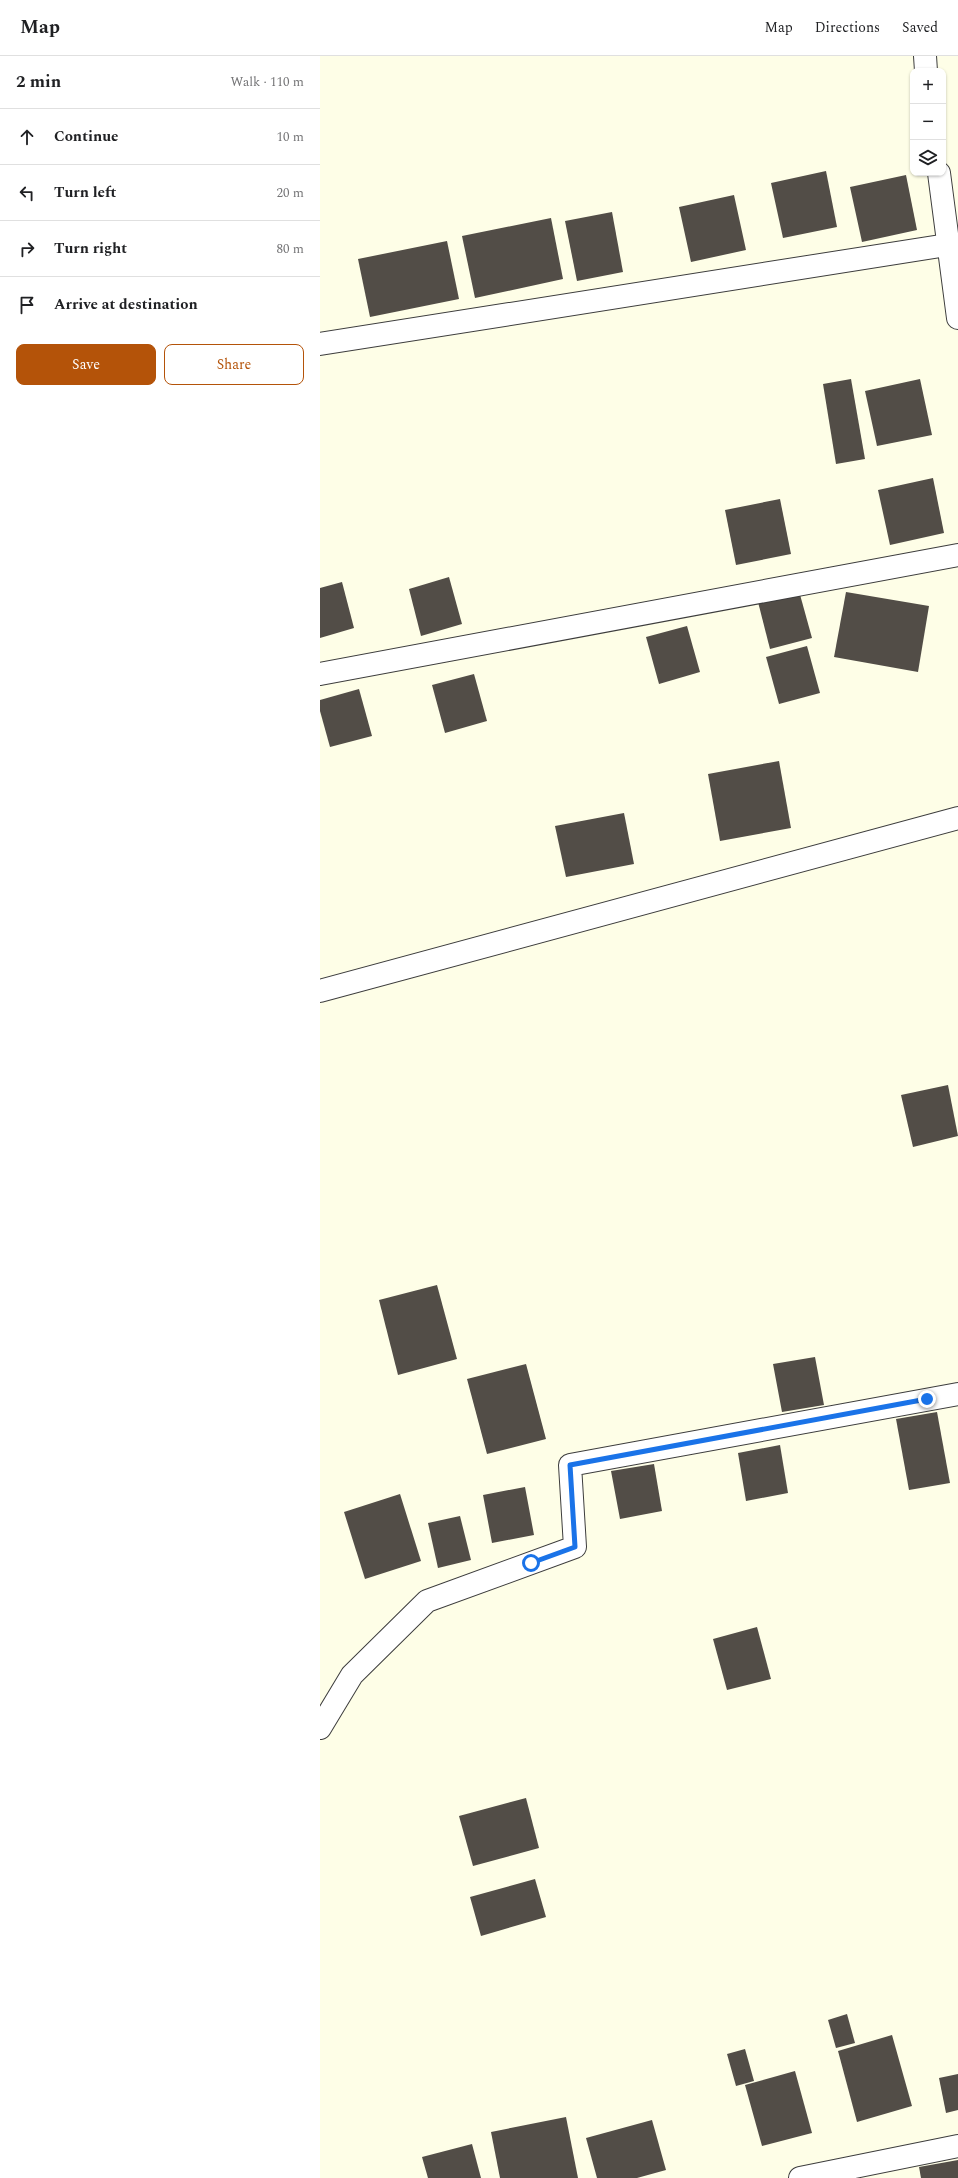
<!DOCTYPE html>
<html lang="en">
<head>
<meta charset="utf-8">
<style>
	:root { --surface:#fff; --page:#f6f6f6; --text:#202124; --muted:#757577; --line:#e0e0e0; --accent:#b45309 }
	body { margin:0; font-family:Spectral,serif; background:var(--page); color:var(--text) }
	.controls { position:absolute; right:12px; top:12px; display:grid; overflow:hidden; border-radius:8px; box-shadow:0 1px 3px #0004 }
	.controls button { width:36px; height:36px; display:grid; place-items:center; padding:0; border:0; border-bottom:1px solid var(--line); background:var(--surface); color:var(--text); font:20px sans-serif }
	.stop { position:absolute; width:12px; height:12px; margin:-9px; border:3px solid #1a73e8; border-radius:50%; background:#fff }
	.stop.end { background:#1a73e8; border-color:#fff; box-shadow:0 1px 4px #0008 }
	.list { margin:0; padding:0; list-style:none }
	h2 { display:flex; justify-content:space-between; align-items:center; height:52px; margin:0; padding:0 16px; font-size:17px }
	h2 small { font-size:13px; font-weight:400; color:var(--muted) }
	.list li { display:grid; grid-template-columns:26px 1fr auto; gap:12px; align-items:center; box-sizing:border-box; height:56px; padding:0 16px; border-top:1px solid var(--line) }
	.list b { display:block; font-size:15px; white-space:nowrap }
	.list em { font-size:13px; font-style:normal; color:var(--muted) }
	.actions { display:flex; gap:8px; padding:12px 16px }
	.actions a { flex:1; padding:9px 0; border:1px solid var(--accent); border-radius:8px; text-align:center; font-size:14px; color:var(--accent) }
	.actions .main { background:var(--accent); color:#fff }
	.icon { flex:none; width:22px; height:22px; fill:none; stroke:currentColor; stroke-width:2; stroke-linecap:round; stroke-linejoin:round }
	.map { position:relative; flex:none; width:638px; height:2122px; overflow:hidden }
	header { display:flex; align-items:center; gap:24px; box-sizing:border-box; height:56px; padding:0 20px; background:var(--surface); border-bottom:1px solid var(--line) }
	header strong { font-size:19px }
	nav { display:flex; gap:22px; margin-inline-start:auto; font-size:14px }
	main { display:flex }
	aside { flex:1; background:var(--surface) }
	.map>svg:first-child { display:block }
	.building { fill:#524d47 }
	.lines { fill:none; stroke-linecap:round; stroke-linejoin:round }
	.street-casing { stroke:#3d3d3d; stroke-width:24 }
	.street { stroke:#fff; stroke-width:22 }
	.route { stroke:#1a73e8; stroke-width:5 }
</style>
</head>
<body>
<header>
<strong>Map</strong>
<nav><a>Map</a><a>Directions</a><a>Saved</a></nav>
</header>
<main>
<aside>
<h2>2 min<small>Walk · 110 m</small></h2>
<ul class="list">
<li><svg class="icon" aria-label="ahead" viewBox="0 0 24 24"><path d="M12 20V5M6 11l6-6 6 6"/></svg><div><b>Continue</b></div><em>10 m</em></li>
<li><svg class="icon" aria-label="left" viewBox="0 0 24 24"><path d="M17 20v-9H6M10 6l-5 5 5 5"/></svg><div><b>Turn left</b></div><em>20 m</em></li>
<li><svg class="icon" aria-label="right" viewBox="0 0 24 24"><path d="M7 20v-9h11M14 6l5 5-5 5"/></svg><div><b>Turn right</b></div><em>80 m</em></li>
<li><svg class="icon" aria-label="arrive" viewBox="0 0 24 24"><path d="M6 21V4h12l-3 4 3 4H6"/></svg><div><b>Arrive at destination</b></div></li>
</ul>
<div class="actions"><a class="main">Save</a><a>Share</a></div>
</aside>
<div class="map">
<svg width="638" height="2122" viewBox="0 0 638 2122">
	<rect width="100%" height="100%" fill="#fefee7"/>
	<g class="building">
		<path d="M506 115 517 171 463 182 451 127Z"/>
		<path d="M586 119 597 174 542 186 530 131Z"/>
		<path d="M414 139 426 194 371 206 359 151Z"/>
		<path d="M292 156 303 216 257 225 245 165Z"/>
		<path d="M231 162 243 223 155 242 142 180Z"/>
		<path d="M127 185 139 243 50 261 38 203Z"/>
		<path d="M531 323 545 403 516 408 503 328Z"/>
		<path d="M600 323 612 379 557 390 545 335Z"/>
		<path d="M613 422 624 477 570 489 558 434Z"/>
		<path d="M460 443 471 498 416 509 405 454Z"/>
		<path d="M129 521 142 568 101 580 89 533Z"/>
		<path d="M22 526 34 572 0 582V532Z"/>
		<path d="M479 535 492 582 450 593 438 546Z"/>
		<path d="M526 536 609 550 598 616 514 601Z"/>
		<path d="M367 570 380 616 339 628 326 581Z"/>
		<path d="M487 590 500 637 459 648 446 601Z"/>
		<path d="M154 618 167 665 125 677 112 629Z"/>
		<path d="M39 633 52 680 10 691 0 655V644Z"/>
		<path d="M459 705 471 772 400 785 388 718Z"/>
		<path d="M304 757 314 808 246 821 235 770Z"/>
		<path d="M628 1029 638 1080 593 1091 581 1039Z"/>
		<path d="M117 1229 137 1303 78 1319 59 1244Z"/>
		<path d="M495 1301 504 1349 462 1356 453 1308Z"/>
		<path d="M206 1308 226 1383 167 1398 147 1323Z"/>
		<path d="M617 1356 630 1427 589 1434 576 1363Z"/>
		<path d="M460 1389 468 1437 426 1445 418 1397Z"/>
		<path d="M334 1408 342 1455 300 1463 291 1415Z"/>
		<path d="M205 1431 214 1479 172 1487 163 1439Z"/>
		<path d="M80 1438 101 1505 45 1523 24 1456Z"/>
		<path d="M140 1460 151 1504 118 1512 108 1467Z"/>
		<path d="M437 1571 451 1623 407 1634 393 1583Z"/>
		<path d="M206 1742 219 1792 153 1810 139 1760Z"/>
		<path d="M215 1823 226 1861 161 1880 150 1841Z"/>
		<path d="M527 1958 535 1987 516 1992 508 1964Z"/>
		<path d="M572 1979 592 2050 537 2066 518 1995Z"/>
		<path d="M425 1993 434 2025 416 2030 407 1998Z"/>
		<path d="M475 2015 492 2077 442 2090 425 2029Z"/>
		<path d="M638 2018V2054L626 2057 619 2022Z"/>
		<path d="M246 2061 258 2122H180L171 2076Z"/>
		<path d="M332 2064 346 2114 317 2122H277L266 2082Z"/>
		<path d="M152 2088 161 2122H108L102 2101Z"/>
		<path d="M638 2104V2122H601L599 2111Z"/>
	</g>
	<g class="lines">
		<g class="street-casing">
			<g id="street">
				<path d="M605 0 606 15"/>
				<path d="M619 117 638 262"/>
				<path d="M0 288 627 189"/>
				<path d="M0 618 638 499"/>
				<path d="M0 935 638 762"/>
				<path d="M0 1672 32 1619 107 1545 255 1491 250 1409 638 1338"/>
				<path d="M480 2122 638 2090"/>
			</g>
		</g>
		<use href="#street" class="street"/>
	</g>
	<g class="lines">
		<path class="route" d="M211 1507 255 1491 250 1409 607 1343"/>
	</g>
</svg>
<div class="controls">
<button>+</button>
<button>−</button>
<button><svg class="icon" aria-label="layers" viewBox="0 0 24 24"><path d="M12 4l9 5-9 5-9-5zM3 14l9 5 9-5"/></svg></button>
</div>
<div class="stop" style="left:211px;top:1507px"></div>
<div class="stop end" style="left:607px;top:1343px"></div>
</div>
</main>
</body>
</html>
